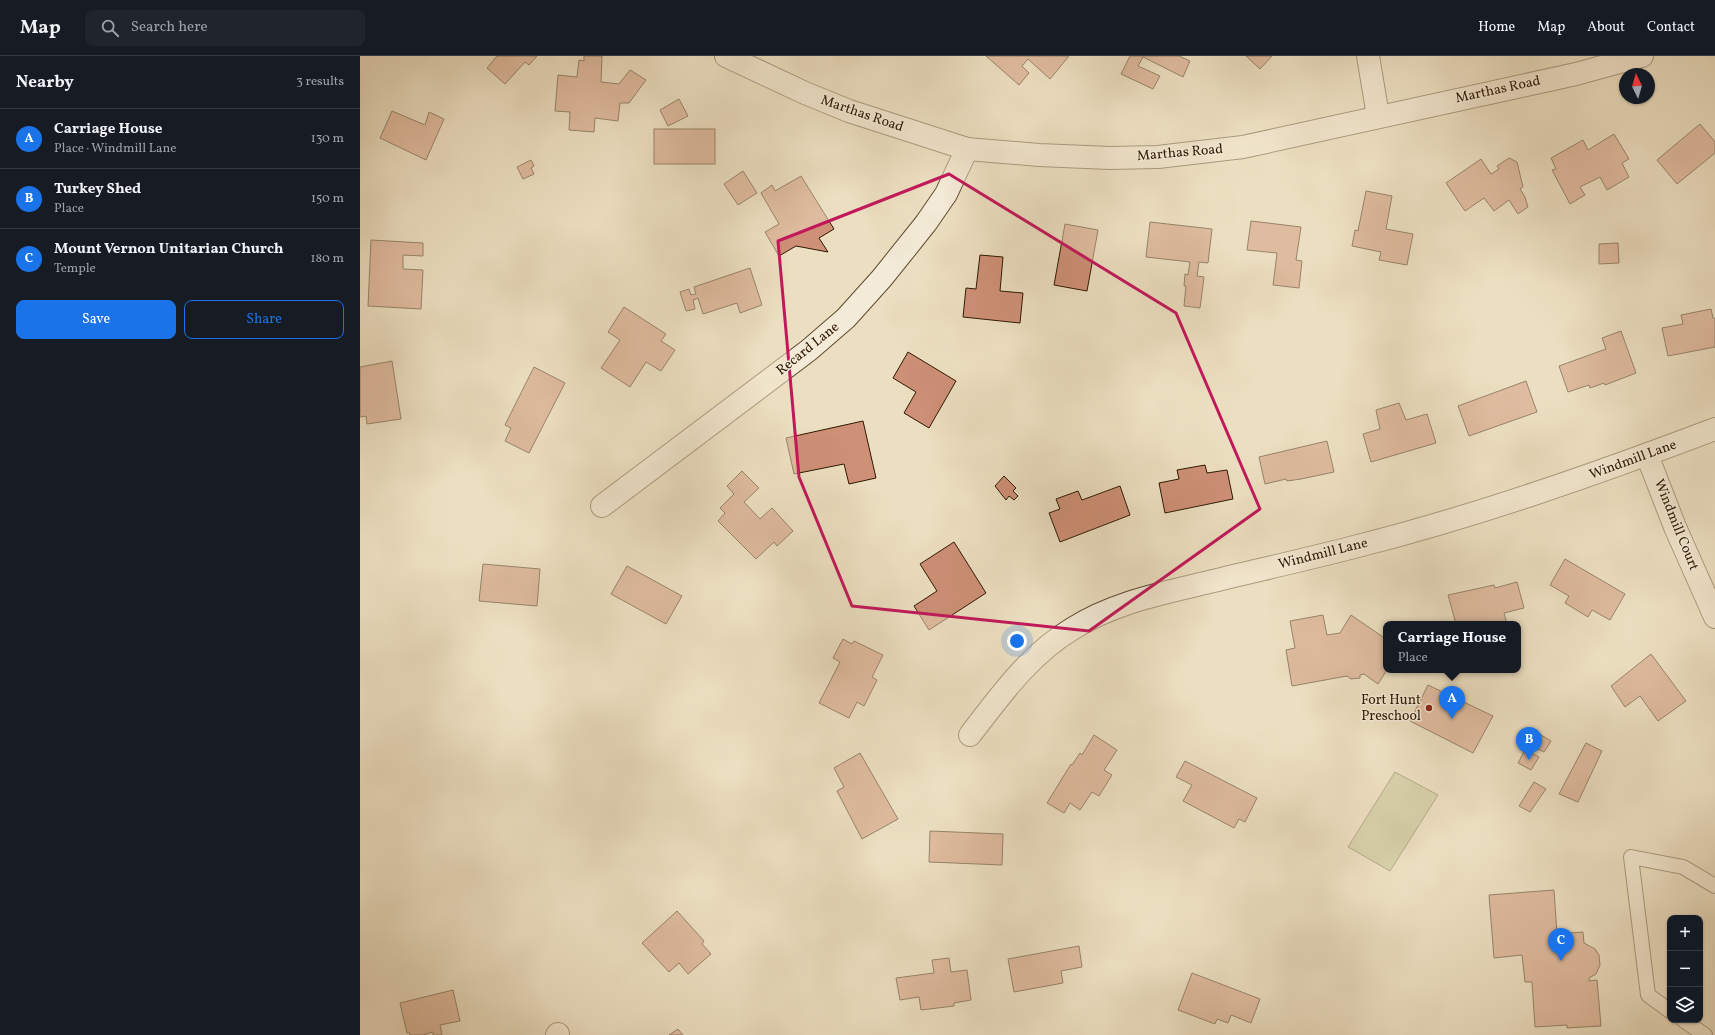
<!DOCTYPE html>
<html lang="en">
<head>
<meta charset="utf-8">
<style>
	:root { --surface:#171b24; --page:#20242c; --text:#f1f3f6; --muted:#9ea1a6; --line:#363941; --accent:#1a73e8 }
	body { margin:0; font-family:Vollkorn,serif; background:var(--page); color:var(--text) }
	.controls { position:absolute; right:12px; bottom:12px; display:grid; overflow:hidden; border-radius:8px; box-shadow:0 1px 3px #0004 }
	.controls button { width:36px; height:36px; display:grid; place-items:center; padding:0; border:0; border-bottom:1px solid var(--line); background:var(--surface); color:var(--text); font:20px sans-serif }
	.compass { position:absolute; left:1259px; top:12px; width:36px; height:36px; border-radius:50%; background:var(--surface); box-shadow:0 1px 3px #0004; rotate:355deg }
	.you { position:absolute; left:657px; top:585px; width:14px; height:14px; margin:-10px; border:3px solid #fff; border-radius:50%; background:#1a73e8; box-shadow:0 0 0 6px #1a73e833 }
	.badge { display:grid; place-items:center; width:26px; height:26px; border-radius:50%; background:var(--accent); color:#fff; font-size:13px; font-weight:700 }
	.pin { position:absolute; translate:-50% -33px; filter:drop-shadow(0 1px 2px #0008) }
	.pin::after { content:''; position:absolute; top:21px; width:14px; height:12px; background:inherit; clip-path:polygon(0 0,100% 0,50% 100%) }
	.popup { position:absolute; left:1023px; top:565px; width:138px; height:52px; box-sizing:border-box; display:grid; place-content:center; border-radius:8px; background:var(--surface); filter:drop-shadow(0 1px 3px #0005); font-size:13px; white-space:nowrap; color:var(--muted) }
	.popup b { font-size:15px; color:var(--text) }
	.popup::after { content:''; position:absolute; left:50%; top:100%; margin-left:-8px; border:8px solid transparent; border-top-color:var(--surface) }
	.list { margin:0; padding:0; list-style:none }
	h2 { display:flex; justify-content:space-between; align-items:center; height:52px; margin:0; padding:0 16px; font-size:17px }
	h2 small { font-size:13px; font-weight:400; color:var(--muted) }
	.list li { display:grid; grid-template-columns:26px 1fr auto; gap:12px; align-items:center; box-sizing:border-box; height:60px; padding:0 16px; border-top:1px solid var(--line) }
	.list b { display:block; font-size:15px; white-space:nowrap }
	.list p { margin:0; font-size:13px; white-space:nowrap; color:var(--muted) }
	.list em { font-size:13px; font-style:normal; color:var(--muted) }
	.actions { display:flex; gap:8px; padding:12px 16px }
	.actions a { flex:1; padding:9px 0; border:1px solid var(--accent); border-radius:8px; text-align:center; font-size:14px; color:var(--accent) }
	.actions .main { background:var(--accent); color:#fff }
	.icon { flex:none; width:22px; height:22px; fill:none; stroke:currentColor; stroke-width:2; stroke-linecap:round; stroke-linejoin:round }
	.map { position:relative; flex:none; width:1355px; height:979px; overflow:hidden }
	header { display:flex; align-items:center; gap:24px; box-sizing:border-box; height:56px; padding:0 20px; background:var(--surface); border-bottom:1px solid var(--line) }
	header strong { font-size:19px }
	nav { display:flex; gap:22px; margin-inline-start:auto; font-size:14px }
	.search { width:280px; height:36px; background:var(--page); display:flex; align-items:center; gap:10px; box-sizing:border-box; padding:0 14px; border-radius:8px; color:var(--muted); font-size:15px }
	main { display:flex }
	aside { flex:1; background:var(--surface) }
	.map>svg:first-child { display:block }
	.green { fill:#bcc190; stroke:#766c48 }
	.building { fill:#ce9077; stroke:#2f1800 }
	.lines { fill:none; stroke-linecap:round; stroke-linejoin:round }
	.lane-casing { stroke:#5e4a30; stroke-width:16 }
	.street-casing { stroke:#5e4a30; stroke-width:24 }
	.lane { stroke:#f3ead7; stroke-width:14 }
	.street { stroke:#f3ead7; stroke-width:22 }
	.marked { fill:none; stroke:#c2185b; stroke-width:3; stroke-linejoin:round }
	.poi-dot { fill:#8f2418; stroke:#f3ead7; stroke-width:1.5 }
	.labels { text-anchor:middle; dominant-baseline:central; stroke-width:3; stroke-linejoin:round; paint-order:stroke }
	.street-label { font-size:14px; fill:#2f1800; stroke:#f3ead7 }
	.poi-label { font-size:14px; fill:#2f1800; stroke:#f3ead7; text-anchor:end }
</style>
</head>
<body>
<header>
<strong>Map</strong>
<div class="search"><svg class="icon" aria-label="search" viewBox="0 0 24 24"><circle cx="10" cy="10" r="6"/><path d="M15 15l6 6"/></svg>Search here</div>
<nav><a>Home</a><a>Map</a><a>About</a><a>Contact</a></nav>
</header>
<main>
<aside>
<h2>Nearby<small>3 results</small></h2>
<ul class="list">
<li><span class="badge">A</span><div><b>Carriage House</b><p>Place · Windmill Lane</p></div><em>130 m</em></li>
<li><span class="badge">B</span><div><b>Turkey Shed</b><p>Place</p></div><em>150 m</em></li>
<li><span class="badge">C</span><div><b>Mount Vernon Unitarian Church</b><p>Temple</p></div><em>180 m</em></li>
</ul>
<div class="actions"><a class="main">Save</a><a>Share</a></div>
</aside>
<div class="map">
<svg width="1355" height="979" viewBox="0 0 1355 979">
	<rect width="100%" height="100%" fill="#ecdfc1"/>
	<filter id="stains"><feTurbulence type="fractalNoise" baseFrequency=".005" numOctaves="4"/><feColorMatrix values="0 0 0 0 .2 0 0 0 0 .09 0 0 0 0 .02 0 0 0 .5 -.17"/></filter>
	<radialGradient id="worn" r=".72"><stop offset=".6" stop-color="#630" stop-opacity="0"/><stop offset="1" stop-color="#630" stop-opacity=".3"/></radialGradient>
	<path class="green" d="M1035 716 1078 739 1030 815 988 791Z"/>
	<g class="building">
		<path d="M137 0H177L169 9 165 6 145 28 127 12Z"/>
		<path d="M224 0H242L241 26 259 28 270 14 286 24 269 47H260L258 65 235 62 234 76 209 74 210 56 195 55 198 19 217 21 219 4 224 5Z"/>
		<path d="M626 0H709L690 23 668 3 662 10 669 17 659 29Z"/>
		<path d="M770 0H819L830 5 823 21 783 1 778 10 800 20 793 33 761 18Z"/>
		<path d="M886 0H912L900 13Z"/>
		<path d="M319 43 328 60 308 70 300 54Z"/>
		<path d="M32 55 65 69 69 56 84 63 66 104 20 82Z"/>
		<path d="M1340 68 1355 86V97L1317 128 1297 104Z"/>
		<rect x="294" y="73" width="61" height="35"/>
		<path d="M1254 78 1269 103 1262 107 1269 121 1247 134 1240 121 1220 131 1225 139 1210 148 1192 114 1196 113 1191 102 1223 84 1228 94Z"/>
		<path d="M1149 102 1157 106 1163 131 1160 133 1165 141 1168 151 1158 158 1149 144 1134 155 1124 142 1105 155 1086 127 1121 103 1131 118 1139 113 1137 110Z"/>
		<path d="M171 104 174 110 171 112 174 118 163 123 157 111Z"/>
		<path d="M383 115 397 137 378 149 364 128Z"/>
		<path d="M441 120 474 173 459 182 468 196 436 190 419 200 405 176 419 168 401 137 412 129 415 135Z"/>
		<path d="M1006 135 1032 140 1026 173 1053 178 1047 209 1019 204 1021 196 992 190 995 174 998 175Z"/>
		<path d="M891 165 941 171 936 204 942 205 939 232 913 229 917 197 887 194Z"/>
		<path d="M790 166 852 173 848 207 839 206 837 220 844 221 840 252 824 250 826 230H824L825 218 828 219 830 206 786 201Z"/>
		<path d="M705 168 738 174 727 235 694 229Z"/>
		<path d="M11 184 63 187V200L43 199V213L63 214 61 253 8 250Z"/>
		<path d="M1258 187 1259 207 1239 208V188Z"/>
		<path d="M620 199 643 201 640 235 663 237 660 267 603 261 606 232 616 233Z"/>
		<path d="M390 212 402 249 380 257 377 247 343 258 338 242 333 244 335 253 326 255 320 236 329 233 331 239 336 238 334 231Z"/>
		<path d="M264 251 306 278 301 285 315 294 301 315 286 306 270 331 241 312 260 284 248 276Z"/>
		<path d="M1351 253 1353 262H1355V291L1308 300 1302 272 1323 268 1321 259Z"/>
		<path d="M1261 275 1276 317 1245 329 1244 327 1230 332 1229 329 1208 336 1199 310 1246 293 1242 282Z"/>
		<path d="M548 296 596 325 569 372 544 357 556 336 533 322Z"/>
		<path d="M32 305 41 363 7 368 6 360 0 361V311Z"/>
		<path d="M174 311 205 327 169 397 145 385 151 372 145 369Z"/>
		<path d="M1166 325 1177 356 1109 380 1098 350Z"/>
		<path d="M1039 347 1046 364 1067 358 1076 387 1011 406 1003 378 1020 373 1016 354Z"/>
		<path d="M503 365 516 422 489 428 484 408 434 418 426 382Z"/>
		<path d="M967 385 974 416 941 423 927 425 926 423 905 428 899 401Z"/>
		<path d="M845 409 847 417 867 414 873 443 805 457 799 427 819 423 817 414Z"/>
		<path d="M382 415 399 432 384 446 400 463 412 452 433 475 417 490 414 486 396 503 358 465 365 457 360 452 374 438 367 430Z"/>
		<path d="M644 420 656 432 653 435 658 440 654 444 649 440 646 444 635 430Z"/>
		<path d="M760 430 770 459 700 486 689 457 700 453 696 443 718 435 722 444Z"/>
		<path d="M594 486 626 537 569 574 554 550 577 535 560 508Z"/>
		<path d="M1205 503 1265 538 1250 564 1232 554 1228 561 1205 547 1209 540 1190 529Z"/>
		<path d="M123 508 180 513 177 550 119 545Z"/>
		<path d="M267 510 322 540 306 568 251 538Z"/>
		<path d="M1157 526 1164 552 1144 557 1147 568H1096L1088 539 1134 529 1135 532Z"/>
		<path d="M963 559 967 579 980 577 991 559 1026 583V614H1027L1018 628 1004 618 1000 619V622L991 623 987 620 932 630 926 594 935 592 930 565Z"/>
		<path d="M483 583 492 588 494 585 523 599 512 621 517 624 504 650 497 646 489 662 459 647 480 606 473 602Z"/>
		<path d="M1291 598 1326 645 1298 665 1280 640 1265 651 1251 630Z"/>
		<path d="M1068 629 1133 660 1113 697 1050 665Z"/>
		<path d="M1176 676 1191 685 1184 696 1170 689Z"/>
		<path d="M734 679 757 694 744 714 752 719 739 740 732 736 720 754 710 747 704 757 687 747 711 708 712 709 720 697 722 699Z"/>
		<path d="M1226 687 1242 695 1218 746 1199 738Z"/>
		<path d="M1165 694 1179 701 1171 714 1158 707Z"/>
		<path d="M500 697 538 763 502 783 477 735 484 731 474 712Z"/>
		<path d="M825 705 897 742 885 766 879 763 874 772 823 745 832 729 816 721Z"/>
		<path d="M1174 726 1186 733 1170 756 1159 750Z"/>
		<path d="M570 775 643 778 642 809 569 806Z"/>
		<path d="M1194 834 1197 878 1223 876 1224 887 1235 893 1239 899 1240 909 1236 918 1229 922V925L1237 924 1241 970 1207 972V969L1175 971 1172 926H1165L1162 899 1134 902 1129 839Z"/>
		<path d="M317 855 344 885 342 888 351 898 328 918 319 907 309 916 282 887Z"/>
		<path d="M719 890 722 911 701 915 703 927 654 936 648 903Z"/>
		<path d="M589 902 591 916 607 914 611 944 594 947V950L561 954 559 941 540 944 536 922 574 917 572 904Z"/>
		<path d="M832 917 900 943 891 967 871 959 868 967 857 963 855 968 818 954Z"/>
		<path d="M93 934 100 965 80 969 82 979H73V976L65 978V979H50L49 976 47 977 40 947Z"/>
		<path d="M318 973 323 979H309Z"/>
	</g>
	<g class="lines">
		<g class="lane-casing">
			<g id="lane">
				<path d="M1310 955 1288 939 1271 801 1323 811 1355 830"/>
				<path d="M1323 964 1345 979"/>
			</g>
		</g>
		<g class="street-casing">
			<g id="street">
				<path d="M366 0 445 37 489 55 607 93 679 99 750 102 798 101 883 91 1216 18 1282 0"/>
				<path d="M1008 0 1018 60"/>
				<path d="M1287 399 1315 471 1355 561"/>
				<path d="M242 450 449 294 486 262 522 222 566 167 586 138 607 93"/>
				<path d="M610 679C640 640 669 599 712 573 753 547 799 538 845 527 894 515 944 504 994 491 1117 460 1236 418 1355 373"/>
				<path d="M197 979 198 978"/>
			</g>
		</g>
		<use href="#lane" class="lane"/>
		<use href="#street" class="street"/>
	</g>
	<path d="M0 0H1355V979H0ZM589 118 816 257 900 453 729 575 492 550 439 421 418 185Z" fill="#ecdfc1" fill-opacity=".55" fill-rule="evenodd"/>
	<path class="marked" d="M589 118 816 257 900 453 729 575 492 550 439 421 418 185Z"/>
	<circle class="poi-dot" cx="1069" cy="652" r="4"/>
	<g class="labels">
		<g class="street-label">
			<text transform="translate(1138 34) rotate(-12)">Marthas Road</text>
			<text transform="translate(502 58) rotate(19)">Marthas Road</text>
			<text transform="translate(820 97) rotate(-5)">Marthas Road</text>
			<text transform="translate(448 293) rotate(-39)">Recard Lane</text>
			<text transform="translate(1273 404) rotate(-20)">Windmill Lane</text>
			<text transform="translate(1316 469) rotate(68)">Windmill Court</text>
			<text transform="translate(963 498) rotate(-14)">Windmill Lane</text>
		</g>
		<g class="poi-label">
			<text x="1061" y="644">Fort Hunt<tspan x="1061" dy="16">Preschool</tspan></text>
		</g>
	</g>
	<rect width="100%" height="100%" filter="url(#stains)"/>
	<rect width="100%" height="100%" fill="url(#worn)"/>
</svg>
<div class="controls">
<button>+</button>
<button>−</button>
<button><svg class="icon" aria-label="layers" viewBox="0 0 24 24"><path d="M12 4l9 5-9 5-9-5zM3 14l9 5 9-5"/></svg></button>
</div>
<svg class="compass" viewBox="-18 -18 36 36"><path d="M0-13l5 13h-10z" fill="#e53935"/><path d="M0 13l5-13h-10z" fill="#9ea1a6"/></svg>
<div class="you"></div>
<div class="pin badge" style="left:1092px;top:663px">A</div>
<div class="popup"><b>Carriage House</b>Place</div>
<div class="pin badge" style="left:1169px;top:704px">B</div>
<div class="pin badge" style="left:1201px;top:905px">C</div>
</div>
</main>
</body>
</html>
